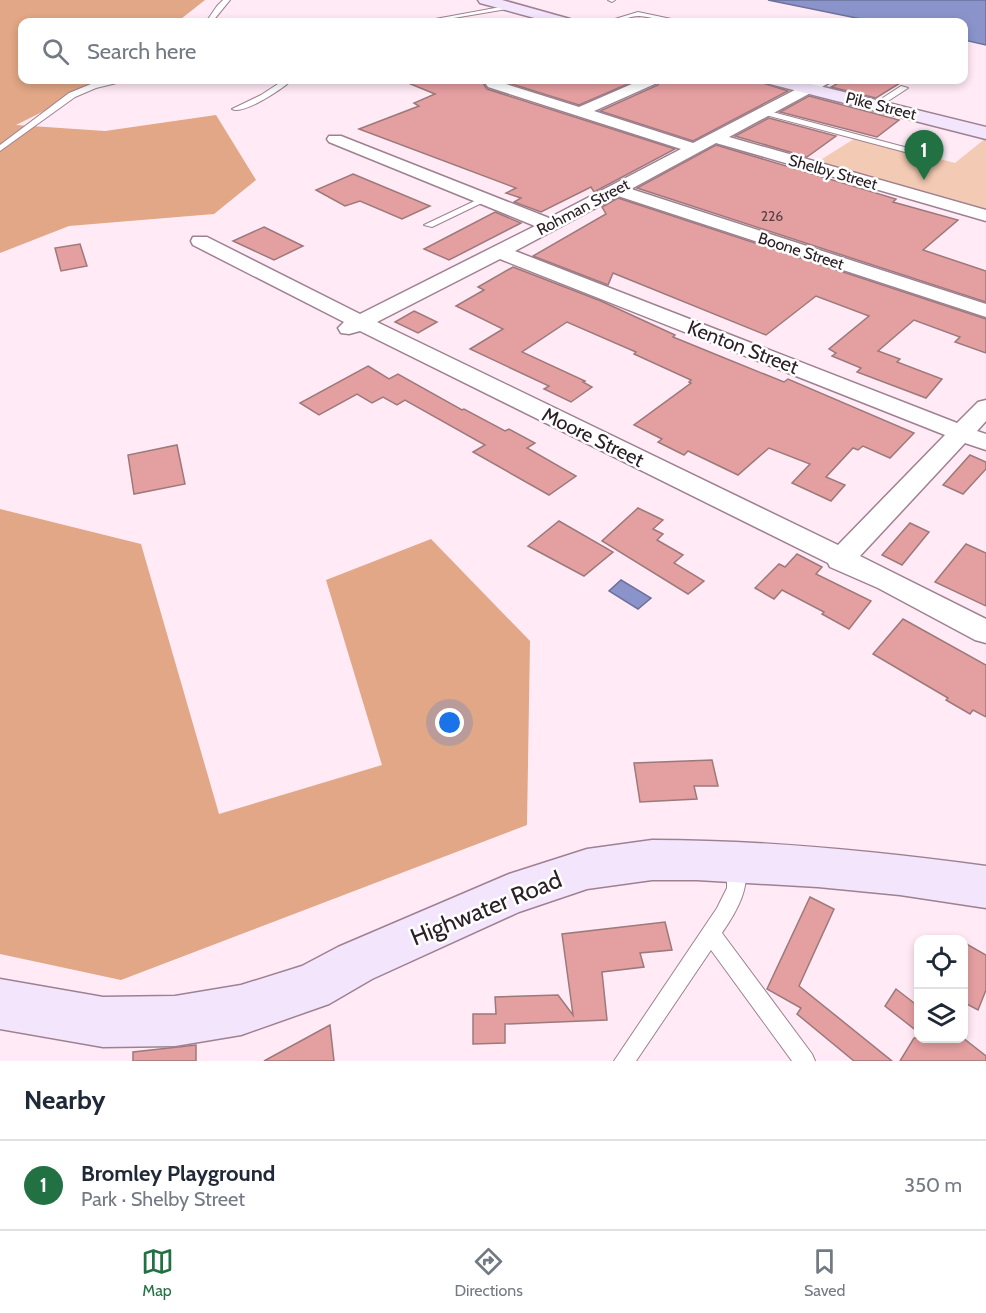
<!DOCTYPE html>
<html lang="en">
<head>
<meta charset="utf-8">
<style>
	:root { --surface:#fff; --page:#f6f6f7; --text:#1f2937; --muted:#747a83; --line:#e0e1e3; --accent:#217142 }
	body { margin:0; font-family:Cabin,sans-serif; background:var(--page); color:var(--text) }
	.controls { position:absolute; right:18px; bottom:18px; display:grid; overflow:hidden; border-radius:12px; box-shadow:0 3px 9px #0003 }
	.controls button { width:54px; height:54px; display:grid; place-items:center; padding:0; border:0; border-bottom:2px solid var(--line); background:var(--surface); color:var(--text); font:30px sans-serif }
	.you { position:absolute; left:450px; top:723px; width:21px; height:21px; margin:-15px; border:4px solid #fff; border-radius:50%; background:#1a73e8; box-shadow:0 0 0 9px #1a73e833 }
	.badge { display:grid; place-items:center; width:39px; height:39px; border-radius:50%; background:var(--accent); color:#fff; font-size:20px; font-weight:700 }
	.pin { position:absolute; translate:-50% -50px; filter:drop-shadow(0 2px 3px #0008) }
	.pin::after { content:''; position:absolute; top:32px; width:21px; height:18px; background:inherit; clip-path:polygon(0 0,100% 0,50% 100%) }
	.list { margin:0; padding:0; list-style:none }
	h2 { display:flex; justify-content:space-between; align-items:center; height:78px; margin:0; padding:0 24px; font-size:26px }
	h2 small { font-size:20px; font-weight:400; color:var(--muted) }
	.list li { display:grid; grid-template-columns:39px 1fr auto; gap:18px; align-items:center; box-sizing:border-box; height:90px; padding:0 24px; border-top:2px solid var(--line) }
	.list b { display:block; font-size:22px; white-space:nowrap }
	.list p { margin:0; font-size:20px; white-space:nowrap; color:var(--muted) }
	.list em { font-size:20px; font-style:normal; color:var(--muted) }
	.icon { flex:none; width:33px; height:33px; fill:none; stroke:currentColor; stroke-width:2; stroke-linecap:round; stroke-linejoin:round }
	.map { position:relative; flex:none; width:986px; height:1061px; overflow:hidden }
	.search { position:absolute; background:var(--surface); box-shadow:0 3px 9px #0003; left:18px; right:18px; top:18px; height:66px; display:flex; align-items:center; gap:15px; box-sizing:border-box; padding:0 21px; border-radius:12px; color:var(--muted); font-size:22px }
	.sheet { height:168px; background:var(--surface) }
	nav { display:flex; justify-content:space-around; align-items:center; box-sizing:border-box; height:84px; border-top:2px solid var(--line); background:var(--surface); font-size:16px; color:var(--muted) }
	nav a { display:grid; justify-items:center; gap:3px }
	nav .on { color:var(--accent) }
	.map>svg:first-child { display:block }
	.green { fill:#f3cab3 }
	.forest { fill:#e1a786 }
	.water { fill:#8a94cb; stroke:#6e719a; stroke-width:1.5 }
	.building { fill:#e49fa1; stroke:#9c797a; stroke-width:1.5 }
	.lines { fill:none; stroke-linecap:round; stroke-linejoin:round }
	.lane-casing { stroke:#9f8091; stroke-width:2 }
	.street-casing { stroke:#9f8091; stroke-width:3 }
	.secondary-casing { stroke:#9f8091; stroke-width:3 }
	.lane { fill:#fff; fill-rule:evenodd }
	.street { fill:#fff; fill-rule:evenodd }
	.secondary { fill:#f3e6fc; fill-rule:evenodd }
	.labels { text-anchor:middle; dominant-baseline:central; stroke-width:5; stroke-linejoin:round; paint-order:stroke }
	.far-number-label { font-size:14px; fill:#5a4046 }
	.far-street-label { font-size:16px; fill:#2c2027; stroke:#fff }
	.street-label { font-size:20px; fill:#2c2027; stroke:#fff }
	.near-street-label { font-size:24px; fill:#2c2027; stroke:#fff }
</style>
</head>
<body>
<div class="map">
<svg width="986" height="1061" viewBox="0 0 986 1061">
	<rect width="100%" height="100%" fill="#ffeaf6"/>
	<path class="green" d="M857 137 955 163 986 138V216L811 166Z"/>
	<g class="forest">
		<path d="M0 0H205L177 22H22V80H125L94 86 16 125 105 131 216 115 256 180 214 214 69 226 0 253Z"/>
		<path d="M0 509 141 544 219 814 382 765 326 580 431 539 530 641 527 825 121 980 0 954Z"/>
	</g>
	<g class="water">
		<path d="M768 0H986V45L964 40V22H876Z"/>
		<path d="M621 580 651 598 638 609 609 591Z"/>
	</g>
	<g class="building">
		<path d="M401 80H487L484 85 487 89 675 149 594 192 591 187 541 212 514 202 521 198 506 193 516 188 359 129 419 106 414 103 435 94Z"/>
		<path d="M499 80H637L579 105Z"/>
		<path d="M661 80H754L788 91 693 141 600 111 658 85Z"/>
		<path d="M844 80H905L876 98 831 87Z"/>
		<path d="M809 96 873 113 899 120 877 137 780 112Z"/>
		<path d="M769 118 836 136 807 157 735 136Z"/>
		<path d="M716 145 896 199 893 202 958 220 923 250 986 271V302L637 188Z"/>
		<path d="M353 174 430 206 402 219 360 201 345 206 316 190Z"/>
		<path d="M618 198 986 319V353L955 342 960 337 914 320 878 351 900 359 897 362 942 379 926 398 857 372 861 368 832 356 836 353 829 349 869 316 816 296 766 335 613 273 608 285 533 256 606 214 602 207Z"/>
		<path d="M495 212 521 223 449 260 424 249Z"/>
		<path d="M264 227 303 246 274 260 233 241Z"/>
		<path d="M80 244 87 266 61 271 55 248Z"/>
		<path d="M513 267 601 301 675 335 673 337 722 357 784 382 788 379 914 433 890 458 863 446 858 450 853 448 826 477 845 485 831 501 792 483 810 464 769 448 738 475 688 451 684 455 658 442 662 439 634 425 691 383 689 382 691 380 634 354 636 352 567 322 522 352 585 381 583 382 592 387 571 402 544 389 549 386 470 349 503 329 456 306 484 290 478 287Z"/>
		<path d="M414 311 437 322 418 333 395 322Z"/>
		<path d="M368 366 389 379 398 374 462 410 464 409 505 431 509 429 535 443 527 448 576 476 549 495 473 452 485 445 405 400 397 405 383 397 372 403 357 394 319 415 300 403Z"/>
		<path d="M177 445 185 484 134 494 128 455Z"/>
		<path d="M970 455 986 462V469L963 494 943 485Z"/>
		<path d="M638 508 663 520 653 529 663 534 657 540 683 555 674 563 704 581 688 594 602 541Z"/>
		<path d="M559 521 613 552 584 576 528 546Z"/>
		<path d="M910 523 929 532 902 565 882 555Z"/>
		<path d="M966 544 986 553V606L935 582Z"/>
		<path d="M797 554 822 567 816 574 871 601 849 629 822 614 824 612 782 590 774 599 755 588 779 564 785 567Z"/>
		<path d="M903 619 986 665V717L973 710 970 714 946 700 948 698 873 654Z"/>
		<path d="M712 760 718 786H694L697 799 640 802 634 763Z"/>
		<path d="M810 897 834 909 799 986 892 1061H854L797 1014 801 1008 767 989Z"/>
		<path d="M665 922 672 950 640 953 644 967 602 972 607 1020 505 1024V1043L473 1044V1014H496L495 997 558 995 573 1015 562 934Z"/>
		<path d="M963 942 986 955V990L978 1010 963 1002Z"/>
		<path d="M896 989 918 1006V1032L885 1006Z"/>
		<path d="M330 1025 334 1061H264Z"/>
		<path d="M914 1038H963L986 1056V1061H900Z"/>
		<path d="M196 1045V1061H133V1052Z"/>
	</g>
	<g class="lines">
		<g class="lane-casing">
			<g id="lane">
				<path d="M223 0H230L212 22H206L217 6Z"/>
				<path d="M608 0H615L612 2Z"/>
				<path d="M511 5 513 8 430 22H419Z"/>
				<path d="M638 12 676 20 679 22C666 23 653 17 639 16 628 16 617 23 605 22Z"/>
				<path d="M116 80H129L96 88 75 97 0 151V145L69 93 91 84Z"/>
				<path d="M284 80H292C282 89 244 115 232 109L261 95Z"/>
				<path d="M901 86 908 88 879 107 872 105Z"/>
				<path d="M765 110 908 148 909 150 905 152 762 114 761 112Z"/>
				<path d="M483 197 490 199 432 227 424 225Z"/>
				<path d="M736 858 742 860C754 884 735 914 722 933L812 1054 815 1061H792L711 950 636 1061H614L717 908 727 888V866L730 860Z"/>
			</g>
		</g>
		<g class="street-casing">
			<path id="street" d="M493 80 579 107 641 80H659L657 83 594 111 693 143 814 80H831L829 83 729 137 986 210V221L716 143 631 189 986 304V317L618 196 515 251 957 423 978 402 986 400V421L977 431 986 434V450L965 443 860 556 986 619V643L975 640 878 588 830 567 828 563 360 331 349 334 341 333 338 328 344 322 193 245 191 241 193 237H207L360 314 535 226 329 142 327 139 329 136H341L549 218 681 149 488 87 486 84 488 81ZM500 259 945 435 838 545 377 322Z"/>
		</g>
		<g class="secondary-casing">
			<g id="secondary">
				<path d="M478 0H502L570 19 573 22H549L480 3Z"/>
				<path d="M768 80H795L986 127V139L770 84Z"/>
				<path d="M652 840C764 840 875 851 986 866V908L900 895 818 887 697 880H652L587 889 519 912 372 979 329 1004 241 1035 175 1046 103 1047 0 1029V979L103 997 175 996 241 985 302 966 338 947 509 874 587 849Z"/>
			</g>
		</g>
		<use href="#lane" class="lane"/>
		<use href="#street" class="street"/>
		<use href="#secondary" class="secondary"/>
	</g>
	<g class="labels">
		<g class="far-number-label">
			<text x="772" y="216">226</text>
		</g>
		<g class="far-street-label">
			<text transform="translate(881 106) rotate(14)">Pike Street</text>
			<text transform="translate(833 172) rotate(16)">Shelby Street</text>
			<text transform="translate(583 207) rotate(-28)">Rohman Street</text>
			<text transform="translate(801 251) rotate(18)">Boone Street</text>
		</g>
		<g class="street-label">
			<text transform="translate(743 347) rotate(21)">Kenton Street</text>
			<text transform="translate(593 437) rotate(26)">Moore Street</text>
		</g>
		<g class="near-street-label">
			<text transform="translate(486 908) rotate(-22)">Highwater Road</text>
		</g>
	</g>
</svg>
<div class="controls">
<button><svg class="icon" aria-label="locate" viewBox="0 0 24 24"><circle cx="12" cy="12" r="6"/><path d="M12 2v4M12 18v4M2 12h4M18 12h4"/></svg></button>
<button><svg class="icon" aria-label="layers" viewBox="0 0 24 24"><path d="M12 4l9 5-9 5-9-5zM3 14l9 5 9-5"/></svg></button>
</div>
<div class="you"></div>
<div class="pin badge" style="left:924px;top:180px">1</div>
<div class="search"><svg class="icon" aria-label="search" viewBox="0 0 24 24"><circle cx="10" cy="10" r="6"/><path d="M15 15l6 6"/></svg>Search here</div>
</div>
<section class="sheet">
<h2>Nearby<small></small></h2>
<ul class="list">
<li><span class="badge">1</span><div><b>Bromley Playground</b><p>Park · Shelby Street</p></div><em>350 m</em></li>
</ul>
</section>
<nav>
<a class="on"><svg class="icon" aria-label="map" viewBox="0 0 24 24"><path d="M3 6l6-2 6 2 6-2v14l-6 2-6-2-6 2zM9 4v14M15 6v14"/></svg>Map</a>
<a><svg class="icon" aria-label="directions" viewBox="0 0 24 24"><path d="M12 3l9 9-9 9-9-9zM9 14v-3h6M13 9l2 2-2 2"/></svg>Directions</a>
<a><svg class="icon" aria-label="saved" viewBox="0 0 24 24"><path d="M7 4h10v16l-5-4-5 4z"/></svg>Saved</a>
</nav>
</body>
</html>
